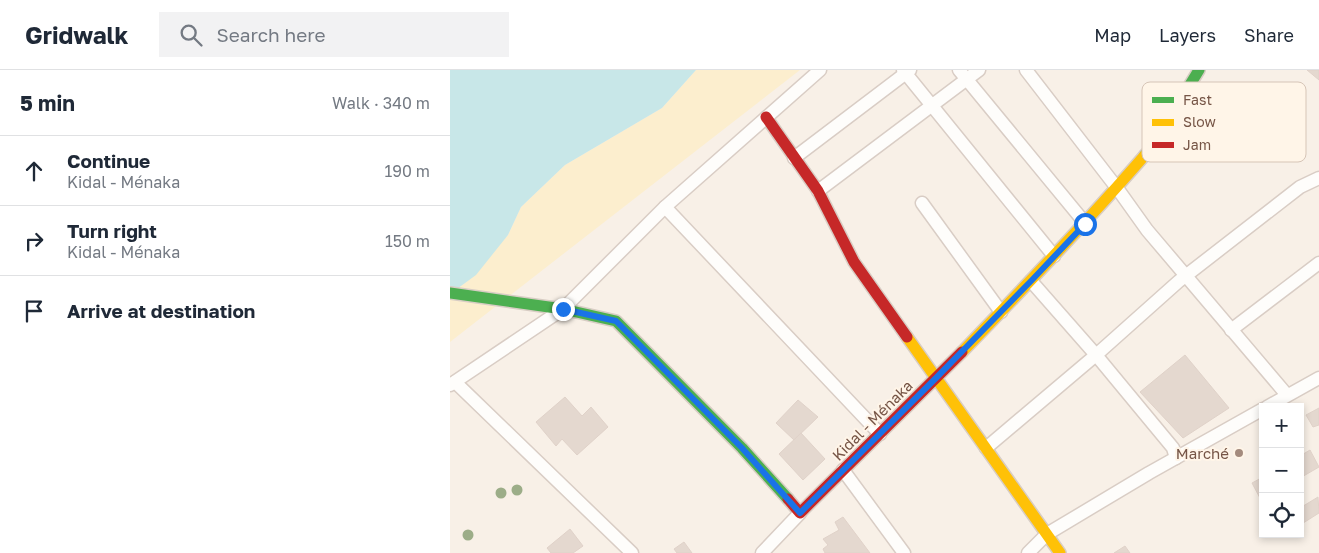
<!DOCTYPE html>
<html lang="en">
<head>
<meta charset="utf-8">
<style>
	:root { --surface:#fff; --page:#f2f2f3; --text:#1f2937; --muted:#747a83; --line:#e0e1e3 }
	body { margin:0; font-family:"Golos Text",sans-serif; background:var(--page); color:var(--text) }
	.controls { position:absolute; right:15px; bottom:15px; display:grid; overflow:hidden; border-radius:0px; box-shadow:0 2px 8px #0003 }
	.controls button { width:45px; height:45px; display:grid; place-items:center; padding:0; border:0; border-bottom:1px solid var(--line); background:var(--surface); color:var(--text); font:25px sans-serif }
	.stop { position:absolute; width:15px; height:15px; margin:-11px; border:4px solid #1a73e8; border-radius:50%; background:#fff }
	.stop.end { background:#1a73e8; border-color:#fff; box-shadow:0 1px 5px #0008 }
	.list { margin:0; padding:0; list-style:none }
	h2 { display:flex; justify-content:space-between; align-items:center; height:65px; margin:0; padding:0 20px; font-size:21px }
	h2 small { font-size:16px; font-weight:400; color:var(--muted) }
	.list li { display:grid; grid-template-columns:32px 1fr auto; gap:15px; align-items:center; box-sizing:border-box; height:70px; padding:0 20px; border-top:1px solid var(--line) }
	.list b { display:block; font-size:19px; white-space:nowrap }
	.list p { margin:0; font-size:16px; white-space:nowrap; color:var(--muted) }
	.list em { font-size:16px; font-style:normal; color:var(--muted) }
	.icon { flex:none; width:28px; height:28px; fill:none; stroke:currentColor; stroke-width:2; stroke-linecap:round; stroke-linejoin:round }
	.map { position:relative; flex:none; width:869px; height:483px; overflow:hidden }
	header { display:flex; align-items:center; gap:30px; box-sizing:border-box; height:70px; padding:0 25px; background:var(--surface); border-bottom:1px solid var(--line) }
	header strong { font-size:24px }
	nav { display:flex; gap:28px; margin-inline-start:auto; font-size:18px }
	.search { width:350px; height:45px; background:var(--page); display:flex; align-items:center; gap:12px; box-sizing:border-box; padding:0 18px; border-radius:0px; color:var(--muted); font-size:19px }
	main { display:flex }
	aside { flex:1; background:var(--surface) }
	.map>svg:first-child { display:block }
	.sand { fill:#fceece }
	.water { fill:#c8e7e8 }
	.building { fill:#e4d8cf; stroke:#e0d2c9 }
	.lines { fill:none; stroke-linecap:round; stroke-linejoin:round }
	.street-casing { stroke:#d9cdc5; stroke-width:15 }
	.fast-casing { stroke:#d8cdc4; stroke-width:14 }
	.slow-casing { stroke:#d8cdc4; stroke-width:14 }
	.jam-casing { stroke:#d8cdc4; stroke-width:14 }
	.street { stroke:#fefdfb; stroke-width:12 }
	.fast { stroke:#4caf50; stroke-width:11 }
	.slow { stroke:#ffc107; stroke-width:11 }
	.jam { stroke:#c62828; stroke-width:11 }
	.tree { fill:#9cad88 }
	.route { stroke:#1a73e8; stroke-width:6 }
	.poi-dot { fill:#a48b7e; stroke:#fff5e8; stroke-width:2 }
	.labels { text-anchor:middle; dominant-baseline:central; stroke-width:4; stroke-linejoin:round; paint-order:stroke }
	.street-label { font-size:15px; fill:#765546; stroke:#fff5e8 }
	.poi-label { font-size:15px; fill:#765546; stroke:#fff5e8; text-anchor:end }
	.key { fill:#fff5e8; stroke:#d6c5b7; stroke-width:1 }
	.key-label { font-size:14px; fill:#765546 }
</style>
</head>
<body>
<header>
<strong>Gridwalk</strong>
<div class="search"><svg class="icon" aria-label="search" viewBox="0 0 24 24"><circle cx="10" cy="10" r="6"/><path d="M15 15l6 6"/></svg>Search here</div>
<nav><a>Map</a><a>Layers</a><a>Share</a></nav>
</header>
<main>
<aside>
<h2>5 min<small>Walk · 340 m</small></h2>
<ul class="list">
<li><svg class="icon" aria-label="ahead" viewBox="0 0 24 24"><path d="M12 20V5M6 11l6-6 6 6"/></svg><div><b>Continue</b><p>Kidal - Ménaka</p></div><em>190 m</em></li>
<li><svg class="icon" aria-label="right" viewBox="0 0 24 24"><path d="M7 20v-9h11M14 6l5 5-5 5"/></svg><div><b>Turn right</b><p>Kidal - Ménaka</p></div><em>150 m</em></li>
<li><svg class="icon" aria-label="arrive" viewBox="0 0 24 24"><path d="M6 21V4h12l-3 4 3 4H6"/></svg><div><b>Arrive at destination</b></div></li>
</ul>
</aside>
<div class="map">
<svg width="869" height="483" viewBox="0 0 869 483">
	<rect width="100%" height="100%" fill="#f8f0e7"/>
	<path class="sand" d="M246 0H350L0 272V224L58 165 71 137 115 95 212 38Z"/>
	<path class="water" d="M0 0H246L212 38 115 95 71 137 58 165 26 205 0 224Z"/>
	<g class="building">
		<path d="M857 0H869V10Z"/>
		<path d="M735 285 779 338 733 368 690 322Z"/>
		<path d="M115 327 132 346 141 337 158 357 127 385 112 369 106 376 86 352Z"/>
		<path d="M348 330 368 347 344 370 326 353Z"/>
		<path d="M869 338V355L863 357 856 345Z"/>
		<path d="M351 363 375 389 353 410 329 384Z"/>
		<path d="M860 380 869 397 850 408V386Z"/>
		<path d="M813 407V429L811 430 802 413Z"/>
		<path d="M868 427 869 443 850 455V438Z"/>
		<path d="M393 447 420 483H375L373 479 378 475 373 469 389 460 385 452Z"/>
		<path d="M120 459 133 476 123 483H101L97 478Z"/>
		<path d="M234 472 242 483H227L224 479Z"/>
		<path d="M675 476 680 483H664Z"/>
	</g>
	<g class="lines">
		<g class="street-casing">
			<g id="street">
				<path d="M453 0 604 186"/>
				<path d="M509 0 635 153"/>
				<path d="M576 0 667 118 697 160 837 325"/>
				<path d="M344 88 460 0"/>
				<path d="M368 121 529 0"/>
				<path d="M472 133 551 242"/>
				<path d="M215 137 430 364"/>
				<path d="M581 211 646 285 723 378 726 388"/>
				<path d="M781 260 869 193"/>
				<path d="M5 312 182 483"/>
				<path d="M0 315 113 239 215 137 370 0"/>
				<path d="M817 337 869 308"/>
				<path d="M536 378 646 285 729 211 850 117 869 108"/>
				<path d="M393 400 454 483"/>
				<path d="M312 483 350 443"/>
				<path d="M578 483 597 464 699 403 813 339"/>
			</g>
		</g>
		<g class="fast-casing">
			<g id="fast">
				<path d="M695 85 700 80 749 0"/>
				<path d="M0 223 113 239 166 251 292 378 338 429"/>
			</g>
		</g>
		<g class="slow-casing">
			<g id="slow">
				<path d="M457 267 610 483"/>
				<path d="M512 282C574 218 636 153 695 85"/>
			</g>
		</g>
		<g class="jam-casing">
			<g id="jam">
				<path d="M316 47 368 121 404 192 457 267"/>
				<path d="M338 429 350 443 512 282"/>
			</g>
		</g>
		<use href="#street" class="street"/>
		<use href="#fast" class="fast"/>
		<use href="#slow" class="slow"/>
		<use href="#jam" class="jam"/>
	</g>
	<g class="tree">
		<circle cx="67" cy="420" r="5.5"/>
		<circle cx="51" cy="423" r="5.5"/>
		<circle cx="18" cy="465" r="5.5"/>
	</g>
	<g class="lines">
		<path class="route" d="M113 239 166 251 292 378 350 443 486 308 582 210 635 154"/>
	</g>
	<circle class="poi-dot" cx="789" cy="383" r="5"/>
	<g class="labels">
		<g class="street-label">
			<text transform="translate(422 350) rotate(-45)">Kidal - Ménaka</text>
		</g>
		<g class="poi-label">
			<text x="779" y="383">Marché</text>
		</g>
	</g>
	<rect x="692" y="12" width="164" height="80" rx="8" class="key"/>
	<rect x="702" y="27" width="22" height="6" fill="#4caf50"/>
	<rect x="702" y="49" width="22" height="7" fill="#ffc107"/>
	<rect x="702" y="72" width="22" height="6" fill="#c62828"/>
	<g class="key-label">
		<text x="733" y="35">Fast</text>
		<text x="733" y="57">Slow</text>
		<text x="733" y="80">Jam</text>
	</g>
</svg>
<div class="controls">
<button>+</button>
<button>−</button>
<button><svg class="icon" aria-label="locate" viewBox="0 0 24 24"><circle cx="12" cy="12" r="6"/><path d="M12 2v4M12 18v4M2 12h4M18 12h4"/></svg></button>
</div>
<div class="stop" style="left:635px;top:154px"></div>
<div class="stop end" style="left:113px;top:239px"></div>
</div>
</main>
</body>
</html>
